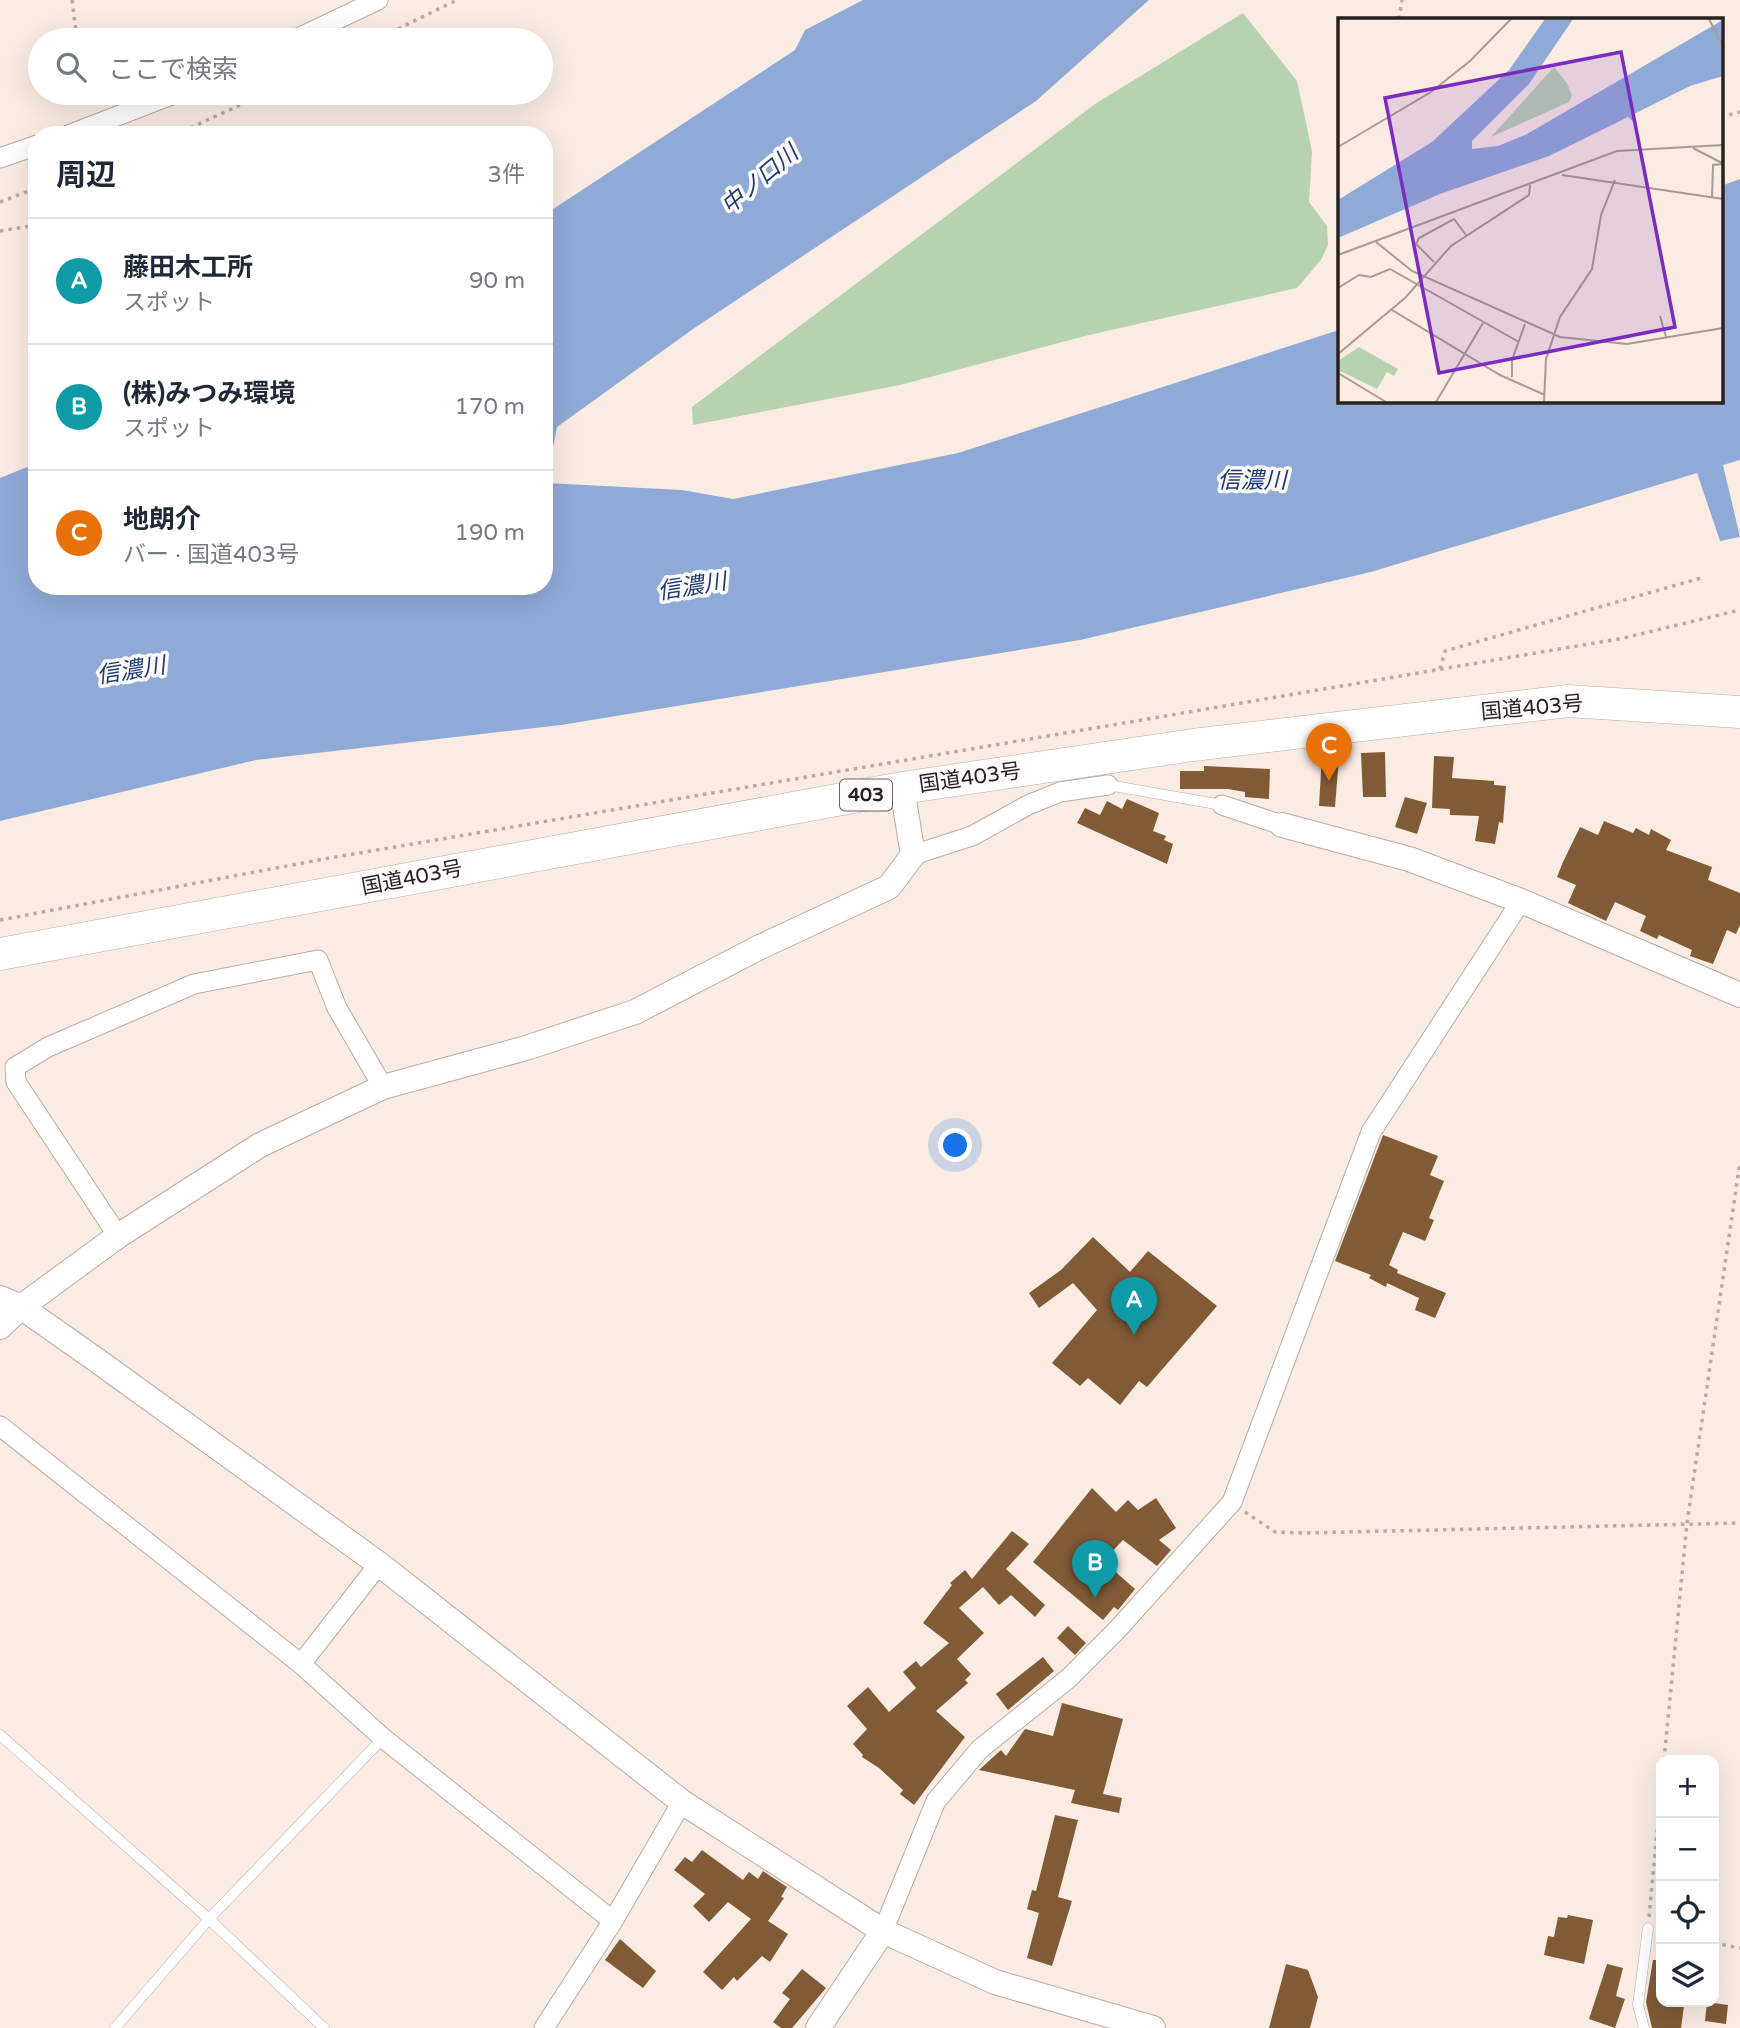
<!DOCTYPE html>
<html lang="ja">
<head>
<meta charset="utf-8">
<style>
	:root { --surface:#fff; --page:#f6f6f7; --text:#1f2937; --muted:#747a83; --line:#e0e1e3; --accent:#b45309 }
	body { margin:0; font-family:"Varela Round","Noto Sans JP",sans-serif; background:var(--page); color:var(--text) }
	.controls { position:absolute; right:21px; bottom:21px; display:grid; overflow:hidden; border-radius:14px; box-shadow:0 7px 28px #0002 }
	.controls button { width:63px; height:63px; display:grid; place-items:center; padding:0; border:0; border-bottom:2px solid var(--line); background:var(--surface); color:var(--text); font:35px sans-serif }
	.you { position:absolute; left:956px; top:1146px; width:24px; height:24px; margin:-18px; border:5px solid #fff; border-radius:50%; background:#1a73e8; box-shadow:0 0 0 10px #1a73e833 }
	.badge { display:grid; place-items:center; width:46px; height:46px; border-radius:50%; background:var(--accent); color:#fff; font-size:23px; font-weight:700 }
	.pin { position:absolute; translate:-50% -58px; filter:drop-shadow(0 2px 4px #0008) }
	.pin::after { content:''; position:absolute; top:37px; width:24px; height:21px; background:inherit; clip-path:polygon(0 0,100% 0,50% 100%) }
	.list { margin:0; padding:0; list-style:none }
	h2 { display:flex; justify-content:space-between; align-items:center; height:91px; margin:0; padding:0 28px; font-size:30px }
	h2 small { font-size:23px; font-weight:400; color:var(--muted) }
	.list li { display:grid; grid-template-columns:46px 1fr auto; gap:21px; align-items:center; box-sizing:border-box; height:126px; padding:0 28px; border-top:2px solid var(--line) }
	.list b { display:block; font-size:26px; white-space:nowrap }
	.list p { margin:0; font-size:23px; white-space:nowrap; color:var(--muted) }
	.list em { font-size:23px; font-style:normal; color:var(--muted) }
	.icon { flex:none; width:38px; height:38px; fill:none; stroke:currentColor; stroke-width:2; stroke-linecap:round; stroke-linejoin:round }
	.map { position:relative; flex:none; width:1740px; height:2028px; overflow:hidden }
	.search { position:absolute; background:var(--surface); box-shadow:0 7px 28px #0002; left:28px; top:28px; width:525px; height:77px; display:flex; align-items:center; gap:18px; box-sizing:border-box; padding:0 24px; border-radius:38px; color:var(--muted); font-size:26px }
	.panel { position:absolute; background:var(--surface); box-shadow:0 7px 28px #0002; left:28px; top:126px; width:525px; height:469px; border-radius:28px }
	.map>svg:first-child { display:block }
	.green { fill:#b7d2b0 }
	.water { fill:#90aad8 }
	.building { fill:#815a36 }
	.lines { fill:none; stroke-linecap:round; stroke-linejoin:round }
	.service-casing { stroke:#b9aca4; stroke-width:11 }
	.minor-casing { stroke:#b9aca4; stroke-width:21 }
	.tertiary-casing { stroke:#b9aca4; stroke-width:26 }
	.trunk-casing { stroke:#b9aca4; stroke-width:33 }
	.path { stroke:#b7aba4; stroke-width:3.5; stroke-dasharray:3.5 5; stroke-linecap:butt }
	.service { stroke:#fff; stroke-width:10 }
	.minor { stroke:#fff; stroke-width:19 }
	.tertiary { stroke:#fff; stroke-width:24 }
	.trunk { stroke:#fff; stroke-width:32 }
	.labels { text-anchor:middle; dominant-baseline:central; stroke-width:7; stroke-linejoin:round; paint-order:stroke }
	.shield { fill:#fefbfa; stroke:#686361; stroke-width:2 }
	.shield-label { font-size:19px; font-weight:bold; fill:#27221f }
	.street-label { font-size:21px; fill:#27221f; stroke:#fefbfa }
	.water-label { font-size:23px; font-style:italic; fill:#1e3b73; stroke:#fefbfa }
	.inset-road { fill:none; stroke:#a69b95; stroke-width:2 }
	.view { fill:#7b2cbf; fill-opacity:0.15; stroke:#7b2cbf; stroke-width:3.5 }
	.inset-edge { fill:none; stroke:#27221f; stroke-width:3.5 }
</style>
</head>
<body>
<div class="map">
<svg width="1740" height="2028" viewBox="0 0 1740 2028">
	<rect width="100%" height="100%" fill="#faece3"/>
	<path class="green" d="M1243 13 1297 81 1312 151 1309 202 1327 226 1328 245 1321 260 1297 288 1089 335 900 385 693 425 692 407 1095 104Z"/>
	<path class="water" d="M863 0H1149L1036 101 693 329 557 427 546 483 682 490 733 499 958 453 1339 330V401H1721V186L1740 179V460L1723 465 1740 537 1720 541 1697 473 1371 572 1080 640 561 725 256 760 0 821V478L37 463V586H544V215L795 50 805 30Z"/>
	<g class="building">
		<path d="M1385 752 1386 797H1363L1361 753Z"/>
		<path d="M1322 755 1339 757 1335 807 1319 806Z"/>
		<path d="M1434 756 1454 757 1452 778 1494 781V785L1506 786 1503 823 1499 822 1495 844 1475 841 1479 816 1450 815V809L1432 808Z"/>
		<path d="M1204 766 1270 769 1269 799 1245 797V792L1228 789H1180V771H1204Z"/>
		<path d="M1405 797 1427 803 1417 834 1395 827Z"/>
		<path d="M1127 799 1159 813 1153 831 1166 836 1164 840 1173 844 1167 864 1077 823 1085 808 1100 815 1107 801 1122 809Z"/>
		<path d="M1604 821 1633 833 1636 828 1649 835 1651 829 1671 840 1666 850 1712 867 1708 880 1740 893V925L1736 934 1727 930 1713 964 1690 956 1692 950 1659 935 1657 939 1640 931 1646 916 1615 902 1606 921 1568 903 1576 885 1557 877 1563 862 1580 827 1598 835Z"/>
		<path d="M1383 1135 1438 1156 1430 1175 1444 1181 1429 1218 1434 1220 1425 1241 1403 1232 1389 1265 1398 1270 1397 1273 1446 1293 1435 1318 1415 1310 1419 1298 1387 1283 1386 1287 1369 1278 1371 1275 1335 1261Z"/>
		<path d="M1093 1237 1130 1272 1148 1251 1217 1306 1147 1387 1139 1381 1120 1405 1088 1378 1080 1386 1052 1363 1097 1310 1073 1283 1039 1308 1029 1293 1061 1270Z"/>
		<path d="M1092 1488 1116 1512 1128 1500 1138 1510 1156 1498 1176 1528 1159 1540 1171 1550 1157 1566 1123 1540 1103 1561 1135 1589 1118 1610 1114 1607 1103 1620 1033 1562Z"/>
		<path d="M1012 1531 1029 1544 1006 1569 1045 1605 1035 1617 1011 1595 999 1605 983 1587 959 1608 984 1633 957 1659 971 1674 965 1680 968 1683 936 1711 965 1737 914 1805 900 1794 903 1790 879 1768 862 1757 863 1755 853 1744 867 1729 847 1706 868 1687 889 1712 916 1688 903 1672 916 1661 921 1667 949 1643 923 1623 952 1585 950 1583 965 1570 972 1579Z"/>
		<path d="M1068 1626 1086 1643 1075 1655 1057 1638Z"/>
		<path d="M1043 1657 1054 1671 1008 1710 996 1694Z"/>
		<path d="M1062 1703 1123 1719 1103 1794 1122 1798 1119 1813 1071 1803 1075 1790 979 1770 1001 1750 1006 1756 1025 1729 1053 1736Z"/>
		<path d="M1055 1815 1078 1820 1058 1897 1072 1901 1052 1966 1027 1958 1039 1913 1027 1909 1032 1890 1036 1891Z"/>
		<path d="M702 1850 743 1880 749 1872 758 1879 763 1871 787 1887 781 1897 784 1898 768 1921 788 1934 770 1962 762 1956 737 1981 734 1977 722 1990 703 1972 751 1919 728 1902 709 1922 693 1906 705 1894 674 1870 685 1857 692 1862Z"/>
		<path d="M1568 1915 1593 1920 1584 1964 1544 1955 1548 1936 1554 1937 1558 1917 1567 1918Z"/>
		<path d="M620 1939 656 1971 643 1988 605 1960Z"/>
		<path d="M1653 1960H1661V2004L1684 2006 1681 2028H1652L1646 2002Z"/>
		<path d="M1286 1964 1308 1970 1318 1997 1310 2028H1269Z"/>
		<path d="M1607 1964 1623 1968 1616 1996 1625 1999 1615 2028 1589 2019Z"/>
		<path d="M802 1969 826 1988 792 2028H781L773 2022 790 1999 782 1993Z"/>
		<path d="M1707 2002 1728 2005 1726 2024 1705 2021Z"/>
	</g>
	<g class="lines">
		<g class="service-casing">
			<g id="service">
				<path d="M1108 785 1222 805"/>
				<path d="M0 1735 209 1919 324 2028"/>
				<path d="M115 2028 209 1919 383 1738"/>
				<path d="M1644 2028 1638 2005 1648 1928"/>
			</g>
		</g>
		<g class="minor-casing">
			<g id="minor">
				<path d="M294 40 378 0"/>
				<path d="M68 135 177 93"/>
				<path d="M0 158 37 145"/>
				<path d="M1222 805 1282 825"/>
				<path d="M913 855 972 836 1028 805 1060 792 1108 785"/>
				<path d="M118 1236 16 1082 15 1067 48 1047 194 984 318 960 337 1008 383 1087"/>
				<path d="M0 1426 301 1664 383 1738 613 1921"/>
				<path d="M301 1664 379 1564"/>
				<path d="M883 1931 936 1801 980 1749 1069 1678 1117 1630 1232 1502 1371 1132 1521 901"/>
				<path d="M544 2028 613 1921 682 1802"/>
			</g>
		</g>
		<g class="tertiary-casing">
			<g id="tertiary">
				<path d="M1282 825 1409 859 1521 901 1740 995"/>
				<path d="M0 1298 21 1307 95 1359 379 1564 682 1802 883 1931 995 1982 1153 2028"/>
				<path d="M0 1327 21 1307 118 1236 260 1145 383 1087 526 1048 635 1012 760 947 889 887 913 855 902 788"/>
				<path d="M818 2028 883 1931"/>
			</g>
		</g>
		<g class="trunk-casing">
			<path id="trunk" d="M0 954 902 788 1193 745 1568 701 1740 712"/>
		</g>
		<g class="path">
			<path d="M72 0 77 40"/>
			<path d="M1399 19 1402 0"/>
			<path d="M375 40 457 0"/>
			<path d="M82 93 84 109"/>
			<path d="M1721 117 1740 112"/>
			<path d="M175 135 266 93"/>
			<path d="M0 202 37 188"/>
			<path d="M0 231 37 225"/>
			<path d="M1440 669 1445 651 1701 578"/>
			<path d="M0 920 324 859 1624 638 1740 610"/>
			<path d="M1245 1512 1275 1532 1303 1533 1740 1523"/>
			<path d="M1664 1760 1687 1523 1740 1162"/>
			<path d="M1649 1917 1661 1790"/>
			<path d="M1714 1943 1740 1948"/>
		</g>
		<use href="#service" class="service"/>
		<use href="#minor" class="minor"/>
		<use href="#tertiary" class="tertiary"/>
		<use href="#trunk" class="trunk"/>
	</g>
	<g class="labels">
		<rect class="shield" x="840" y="779.5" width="52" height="31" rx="5"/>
		<g class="shield-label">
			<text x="866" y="795">403</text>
		</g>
		<g class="street-label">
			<text transform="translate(1532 708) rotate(-5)">国道403号</text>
			<text transform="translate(970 778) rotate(-8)">国道403号</text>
			<text transform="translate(412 878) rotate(-11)">国道403号</text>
		</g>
		<g class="water-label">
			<text transform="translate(760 180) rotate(-40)">中ノ口川</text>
			<text x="1252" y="481">信濃川</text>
			<text transform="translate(692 587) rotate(-9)">信濃川</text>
			<text transform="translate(131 671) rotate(-9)">信濃川</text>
		</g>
	</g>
	<g transform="translate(1338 18)">
		<rect width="385" height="385" fill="#faece3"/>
		<path d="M216 49 229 65 234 78 231 84 153 119ZM21 329 60 351 56 358 49 354 39 371 0 352V343Z" fill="#b7d2b0"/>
		<path d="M207 1H235L191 66 134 123V131L160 128 189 116 383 3 385 58 352 68 294 97 298 106 290 99 211 138 102 176 0 220V182L94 124 171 52Z" fill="#90aad8"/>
		<path class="inset-road" d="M371 1 385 28M0 129 93 74 132 43 173 1M355 130 384 145M224 157 385 181M374 180 375 147 385 146M38 224 74 253 222 319 289 326 385 310M0 237 279 133 385 127M96 244 78 226 81 220 116 201 128 217M0 270 21 257 33 259 52 251 181 324M54 292 162 357 207 377M322 298 328 319M0 336 67 280 113 228 191 177 192 167M0 355 48 384M174 359V342L187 306M98 384 145 305M206 384 208 341 222 299 254 251 263 197 277 162"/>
		<path class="view" d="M283 34 337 309 101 355 47 80Z"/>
		<rect width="385" height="385" class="inset-edge"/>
	</g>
</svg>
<div class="controls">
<button>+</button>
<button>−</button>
<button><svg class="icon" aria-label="locate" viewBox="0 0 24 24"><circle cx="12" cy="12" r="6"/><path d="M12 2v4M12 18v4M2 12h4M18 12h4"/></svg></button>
<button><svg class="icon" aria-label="layers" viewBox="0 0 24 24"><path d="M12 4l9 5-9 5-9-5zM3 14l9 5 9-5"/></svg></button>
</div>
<div class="you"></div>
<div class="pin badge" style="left:1134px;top:1335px;background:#0f9aa8">A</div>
<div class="pin badge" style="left:1095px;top:1598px;background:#0f9aa8">B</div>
<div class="pin badge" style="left:1329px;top:781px;background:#e8710a">C</div>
<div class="search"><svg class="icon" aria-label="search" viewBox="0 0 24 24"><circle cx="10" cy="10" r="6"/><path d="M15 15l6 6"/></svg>ここで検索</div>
<section class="panel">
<h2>周辺<small>3件</small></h2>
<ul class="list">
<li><span class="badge" style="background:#0f9aa8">A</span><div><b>藤田木工所</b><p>スポット</p></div><em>90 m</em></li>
<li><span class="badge" style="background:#0f9aa8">B</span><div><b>(株)みつみ環境</b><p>スポット</p></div><em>170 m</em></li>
<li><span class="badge" style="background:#e8710a">C</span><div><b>地朗介</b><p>バー · 国道403号</p></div><em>190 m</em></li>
</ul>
</section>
</div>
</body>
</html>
